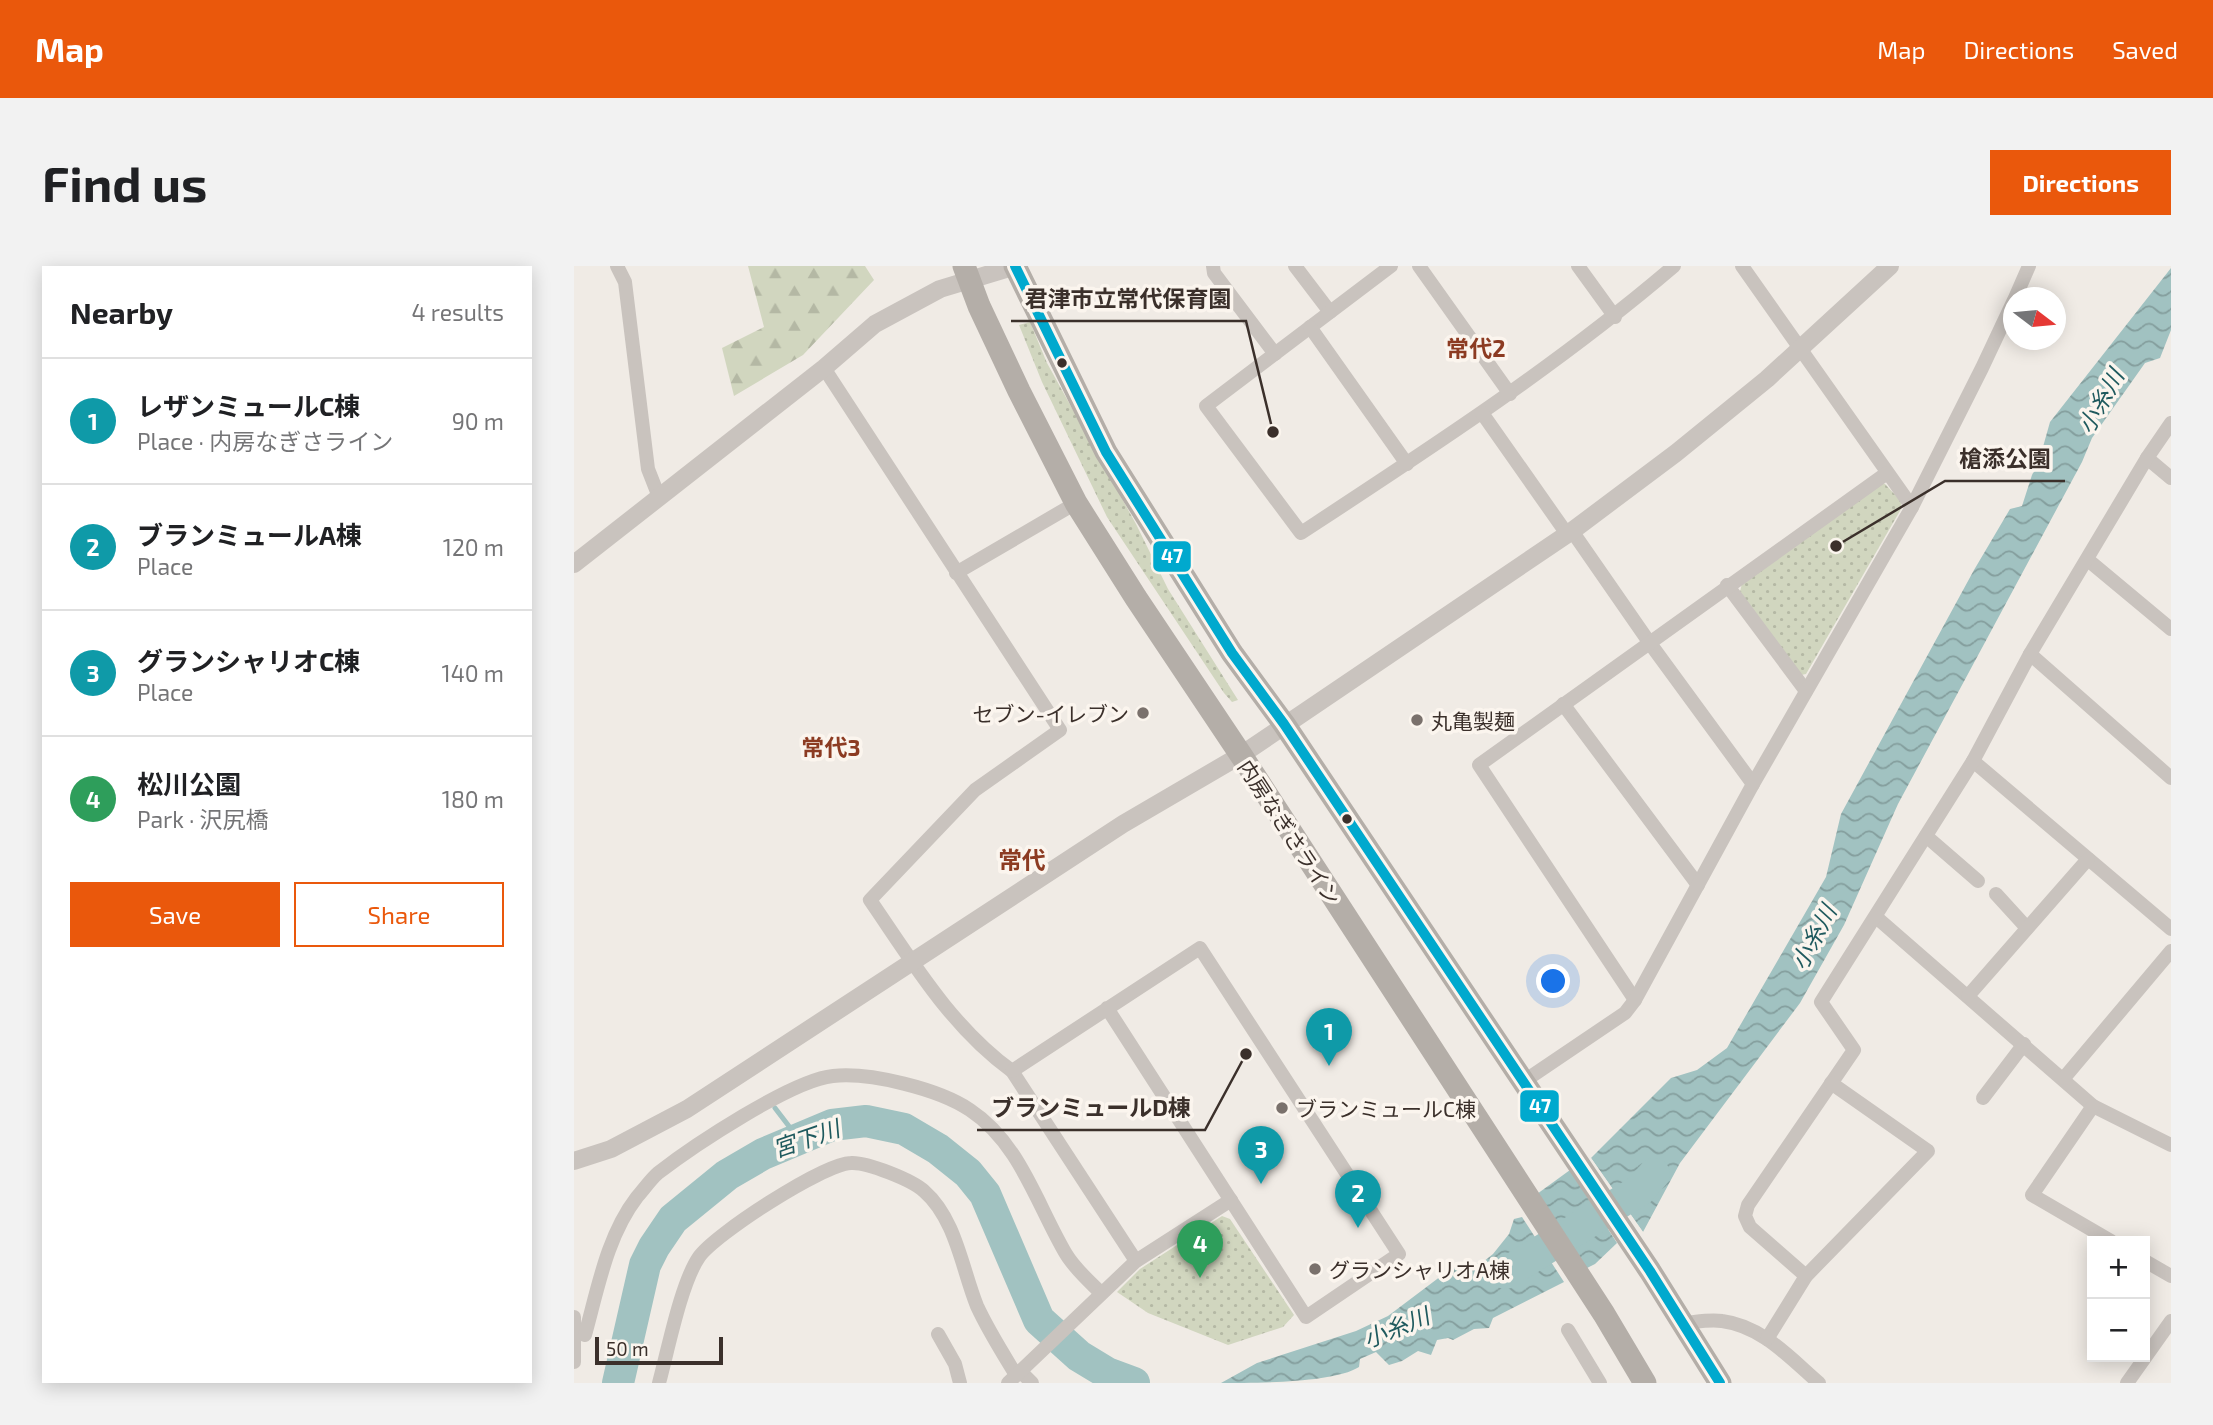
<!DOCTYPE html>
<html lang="en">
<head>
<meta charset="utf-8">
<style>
	:root { --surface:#fff; --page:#f2f2f2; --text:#202124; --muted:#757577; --line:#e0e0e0; --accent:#ea580c }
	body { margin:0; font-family:"Exo 2","Noto Sans JP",sans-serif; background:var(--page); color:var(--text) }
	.controls { position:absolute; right:21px; bottom:21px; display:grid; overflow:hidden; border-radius:0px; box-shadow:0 4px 18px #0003 }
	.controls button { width:63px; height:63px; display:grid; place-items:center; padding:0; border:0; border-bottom:2px solid var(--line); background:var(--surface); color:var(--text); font:35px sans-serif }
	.compass { position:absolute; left:1429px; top:21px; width:63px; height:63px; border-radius:50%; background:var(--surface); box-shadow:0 4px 18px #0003; rotate:106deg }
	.scale { position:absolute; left:21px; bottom:18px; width:128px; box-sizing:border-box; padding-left:7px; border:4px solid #3b302b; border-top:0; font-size:19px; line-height:24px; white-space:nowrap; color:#3b302b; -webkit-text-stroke:5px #fbf5ee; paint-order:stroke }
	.you { position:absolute; left:980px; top:716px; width:24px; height:24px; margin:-18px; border:5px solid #fff; border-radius:50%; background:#1a73e8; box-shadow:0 0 0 10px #1a73e833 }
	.badge { display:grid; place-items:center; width:46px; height:46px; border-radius:50%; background:var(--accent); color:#fff; font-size:23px; font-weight:700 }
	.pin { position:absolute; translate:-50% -58px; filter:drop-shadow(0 2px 4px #0008) }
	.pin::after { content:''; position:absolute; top:37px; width:24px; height:21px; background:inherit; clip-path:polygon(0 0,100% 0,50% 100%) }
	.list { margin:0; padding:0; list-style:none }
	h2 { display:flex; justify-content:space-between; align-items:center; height:91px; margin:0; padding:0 28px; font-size:30px }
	h2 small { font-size:23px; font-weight:400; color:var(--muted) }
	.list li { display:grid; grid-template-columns:46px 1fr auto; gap:21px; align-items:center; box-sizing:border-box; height:126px; padding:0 28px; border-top:2px solid var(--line) }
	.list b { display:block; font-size:26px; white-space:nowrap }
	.list p { margin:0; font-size:23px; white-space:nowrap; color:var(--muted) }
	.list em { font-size:23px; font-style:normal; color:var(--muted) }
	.actions { display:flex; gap:14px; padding:21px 28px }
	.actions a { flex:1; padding:16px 0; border:2px solid var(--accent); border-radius:0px; text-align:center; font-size:24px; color:var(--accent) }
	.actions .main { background:var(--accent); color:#fff }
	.map { position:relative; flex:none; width:1597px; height:1117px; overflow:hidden; border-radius:0px }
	header { display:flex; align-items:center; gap:42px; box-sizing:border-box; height:98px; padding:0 35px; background:var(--accent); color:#fff }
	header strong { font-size:33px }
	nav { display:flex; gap:38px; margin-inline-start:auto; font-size:24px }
	.intro { display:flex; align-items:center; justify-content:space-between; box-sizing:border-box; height:168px; padding:0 42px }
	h1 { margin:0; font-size:49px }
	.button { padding:18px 32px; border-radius:0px; background:var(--accent); color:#fff; font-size:24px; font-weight:700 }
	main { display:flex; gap:42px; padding:0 42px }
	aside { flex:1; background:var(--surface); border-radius:0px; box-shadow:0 4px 18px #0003 }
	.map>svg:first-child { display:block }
	.green { fill:url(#green-dots) }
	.forest { fill:url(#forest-firs) }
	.water { fill:url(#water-waves) }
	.pier { fill:#f0ebe5 }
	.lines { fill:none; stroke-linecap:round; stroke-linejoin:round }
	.stream { stroke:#a1c2c1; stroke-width:5 }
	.river { stroke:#a1c2c1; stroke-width:32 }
	.minor { stroke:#c9c3be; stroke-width:14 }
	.tertiary { stroke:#c9c3be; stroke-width:18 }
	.trunk { stroke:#b4aea8; stroke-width:23 }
	.bus-1-casing { stroke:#fbf5ee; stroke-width:16 }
	.bus-1 { stroke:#00a9ce; stroke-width:10 }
	.bus-dot { fill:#3b302b; stroke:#fbf5ee; stroke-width:2.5 }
	.poi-dot { fill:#7a716c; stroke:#fbf5ee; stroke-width:2.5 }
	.labels { text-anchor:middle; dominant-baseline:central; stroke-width:7; stroke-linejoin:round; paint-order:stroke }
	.poi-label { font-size:21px; fill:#3b302b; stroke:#fbf5ee; text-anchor:start }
	.street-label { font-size:21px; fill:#3b302b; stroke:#fbf5ee }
	.neighbourhood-label { font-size:23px; font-weight:bold; fill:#8c3b22; stroke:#fbf5ee }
	.water-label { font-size:23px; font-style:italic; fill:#1f5a5e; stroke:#fbf5ee }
	.quarter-label { font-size:24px; font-weight:bold; fill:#8c3b22; stroke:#fbf5ee }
	.leader { fill:none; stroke:#3b302b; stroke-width:2.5 }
	.callout-dot { fill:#3b302b; stroke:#fbf5ee; stroke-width:2.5 }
	.callout-label { font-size:23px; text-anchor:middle; font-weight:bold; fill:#3b302b; stroke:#fbf5ee; stroke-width:7; stroke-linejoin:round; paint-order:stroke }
	.line-badge { stroke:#fbf5ee; stroke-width:2.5 }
	.badge-label { font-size:19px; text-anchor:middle; font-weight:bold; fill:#fff }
</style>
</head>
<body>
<header>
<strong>Map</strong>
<nav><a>Map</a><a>Directions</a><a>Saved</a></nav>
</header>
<div class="intro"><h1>Find us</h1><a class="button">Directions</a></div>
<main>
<aside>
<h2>Nearby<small>4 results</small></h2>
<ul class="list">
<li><span class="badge" style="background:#0f9aa8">1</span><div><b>レザンミュールC棟</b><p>Place · 内房なぎさライン</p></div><em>90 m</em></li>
<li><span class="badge" style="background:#0f9aa8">2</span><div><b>ブランミュールA棟</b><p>Place</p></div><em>120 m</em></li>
<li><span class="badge" style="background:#0f9aa8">3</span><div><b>グランシャリオC棟</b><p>Place</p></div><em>140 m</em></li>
<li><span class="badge" style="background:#2e9e5b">4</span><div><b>松川公園</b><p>Park · 沢尻橋</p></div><em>180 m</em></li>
</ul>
<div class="actions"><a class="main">Save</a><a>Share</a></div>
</aside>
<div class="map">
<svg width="1597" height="1117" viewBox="0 0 1597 1117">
	<defs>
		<pattern id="green-dots" width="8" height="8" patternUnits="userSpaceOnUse" patternTransform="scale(1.75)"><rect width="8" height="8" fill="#d1d6bf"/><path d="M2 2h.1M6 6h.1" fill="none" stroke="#b4b8a4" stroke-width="1.8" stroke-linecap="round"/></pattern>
		<pattern id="forest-firs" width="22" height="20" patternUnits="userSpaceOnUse" patternTransform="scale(1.75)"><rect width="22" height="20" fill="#d1d6bf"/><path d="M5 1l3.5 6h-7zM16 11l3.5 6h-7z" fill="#b4b8a4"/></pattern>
		<pattern id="water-waves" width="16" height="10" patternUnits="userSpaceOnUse" patternTransform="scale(1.75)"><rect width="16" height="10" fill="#a1c2c1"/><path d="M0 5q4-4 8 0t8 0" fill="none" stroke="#849e9d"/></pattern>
	</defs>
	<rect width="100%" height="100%" fill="#f0ebe5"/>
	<g class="green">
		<path d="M456 56 473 97 562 258 594 323 664 434 658 436 650 427 533 251 468 116 445 59Z"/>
		<path d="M1305 218H1311L1327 235V243L1232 408 1227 409 1166 326 1168 317Z"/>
		<path d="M648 950 656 953 720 1049 709 1061 654 1079 574 1047 543 1026 566 1003Z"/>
	</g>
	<path class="forest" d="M174 0H291L300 14 229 89 160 130 148 82 190 61Z"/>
	<g class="water">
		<path d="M1597 2V64L1586 92 1571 97 1518 172 1508 196 1324 538 1270 659 1226 737 1106 897 1069 966 1017 892 1097 812 1123 804 1153 782 1252 611 1267 548 1400 304 1436 243 1448 240 1458 209 1465 195 1476 156Z"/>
		<path d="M996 904 1043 977 1021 998 1011 1003 963 928Z"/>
		<path d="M948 951 990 1016 919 1052 915 1062 900 1063 879 1074 874 1072 863 1074 857 1089 844 1085 828 1095 815 1099 802 1086 786 1093 785 1101C760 1117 682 1117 647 1117L683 1097 782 1065 814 1050 879 1001 909 996 919 988 935 968 940 953Z"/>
	</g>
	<path class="pier" d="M1015 889 1017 892 1071 969H1066L1014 894Z"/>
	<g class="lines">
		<path class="stream" d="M201 842 224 872"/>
		<g class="river">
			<path d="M932 1007 1066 924 1080 908"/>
			<path d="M44 1117 71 999 80 981 99 953 153 909 189 888 258 859 292 855 330 863 364 883 394 907 411 928 465 1054 505 1090 533 1107 560 1117"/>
		</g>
		<g class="minor">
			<path d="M43 0 51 16 74 203 85 231"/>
			<path d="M639 0 640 7 701 88"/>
			<path d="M721 0 756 46"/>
			<path d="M817 0 632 140 727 267C855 183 983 100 1100 0"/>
			<path d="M845 0 936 128"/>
			<path d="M1004 0 1041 51"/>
			<path d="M1168 0 1338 241"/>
			<path d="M1441 32 1455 0"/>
			<path d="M736 61 833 198"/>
			<path d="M250 102 486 464 401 524 296 634C338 695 377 761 438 805L562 995"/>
			<path d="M908 147 993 268"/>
			<path d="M1573 192 1597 212"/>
			<path d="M998 265 1075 376 1179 518"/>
			<path d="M1514 294 1597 363"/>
			<path d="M382 307 502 237"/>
			<path d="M1153 319 1232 425"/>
			<path d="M1456 388 1597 512"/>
			<path d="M989 438 1124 619"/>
			<path d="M1399 495 1597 663"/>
			<path d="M1352 570 1404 615"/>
			<path d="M1422 628 1453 662"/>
			<path d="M1302 651 1519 840 1597 879"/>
			<path d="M1394 730 1514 593"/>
			<path d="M1061 734 905 499 1313 207"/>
			<path d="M438 805 626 682 825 988 732 1051 533 742"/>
			<path d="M1490 812 1597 685"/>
			<path d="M949 816 1051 747 1061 734 1179 518 1338 241 1408 102 1440 34"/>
			<path d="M1409 832 1450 778"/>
			<path d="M1519 840 1458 929 1537 975"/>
			<path d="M1571 995 1597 1010"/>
			<path d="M1232 1010 1176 961 1171 950 1174 939 1280 784 1247 736 1399 495 1456 388 1573 192 1597 157"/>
			<path d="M0 1051V1096"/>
			<path d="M1109 1057C1122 1056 1136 1053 1148 1055 1188 1060 1216 1092 1245 1117"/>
			<path d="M994 1064 1026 1117"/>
			<path d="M364 1068 381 1098 386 1117"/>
			<path d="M11 1069C24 1022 33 970 63 931 70 923 77 913 84 907 119 880 218 814 259 810 296 806 365 823 396 844 446 877 463 939 492 988 501 1003 515 1015 527 1027"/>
			<path d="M1193 1073 1232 1010 1354 885 1257 817"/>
			<path d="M446 1105 458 1117"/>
			<path d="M85 1117C94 1084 107 1017 125 991 141 968 249 898 277 897 293 896 338 914 350 925 382 953 388 1003 403 1040 414 1064 428 1086 442 1109"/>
			<path d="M434 1117 562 995 657 934"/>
			<path d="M1553 1117 1597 1055"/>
		</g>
		<g class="tertiary">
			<path d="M0 298 250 102 301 58 366 23 442 0"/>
			<path d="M0 895 37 883 113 843 549 558 667 489 998 265 1102 187 1193 113 1316 0"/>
		</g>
		<g class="trunk">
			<path d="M390 0 405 40 445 125 502 237 562 332 667 489 1030 1048 1071 1117"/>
			<path d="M441 0 532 186 658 387 710 458 1076 1005 1146 1117"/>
		</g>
		<g class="bus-1-casing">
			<path id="bus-1" d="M441 0 532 186 658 387 710 458 1076 1005 1146 1117"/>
		</g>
		<use href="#bus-1" class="bus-1"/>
	</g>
	<g class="bus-dot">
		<circle cx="488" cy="97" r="6"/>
		<circle cx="773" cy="553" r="6"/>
	</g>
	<g class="poi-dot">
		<circle cx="569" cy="447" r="7"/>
		<circle cx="843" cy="454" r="7"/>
		<circle cx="708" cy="842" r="7"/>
		<circle cx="741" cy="1003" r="7"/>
	</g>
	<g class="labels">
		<g class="poi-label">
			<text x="555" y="447" text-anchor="end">セブン-イレブン</text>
			<text x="857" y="454">丸亀製麺</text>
			<text x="722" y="842">ブランミュールC棟</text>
			<text x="755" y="1003">グランシャリオA棟</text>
		</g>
		<g class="street-label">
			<text transform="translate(716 566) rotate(57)">内房なぎさライン</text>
		</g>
		<g class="neighbourhood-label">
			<text x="902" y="82">常代2</text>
			<text x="257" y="481">常代3</text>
		</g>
		<g class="water-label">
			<text transform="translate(1526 135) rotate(-61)">小糸川</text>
			<text transform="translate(1239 671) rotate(-62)">小糸川</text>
			<text transform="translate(232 872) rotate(-19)">宮下川</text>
			<text transform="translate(822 1061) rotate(-22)">小糸川</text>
		</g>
		<g class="quarter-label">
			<text x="448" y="593">常代</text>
		</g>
	</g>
	<path class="leader" d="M699 166L672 55H437M1262 280L1371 215H1491M672 788L631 864H403"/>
	<g class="callout-dot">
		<circle cx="699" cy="166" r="7"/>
		<circle cx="1262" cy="280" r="7"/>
		<circle cx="672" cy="788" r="7"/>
	</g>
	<g class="callout-label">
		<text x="554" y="41">君津市立常代保育園</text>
		<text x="1431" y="201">槍添公園</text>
		<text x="517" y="850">ブランミュールD棟</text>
	</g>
	<g class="line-badge">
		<rect x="578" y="274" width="40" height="33" rx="7" fill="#00a9ce"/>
		<rect x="945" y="823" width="41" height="34" rx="7" fill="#00a9ce"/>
	</g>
	<g class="badge-label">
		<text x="598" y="297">47</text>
		<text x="966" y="847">47</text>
	</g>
</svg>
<div class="controls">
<button>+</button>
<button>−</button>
</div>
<svg class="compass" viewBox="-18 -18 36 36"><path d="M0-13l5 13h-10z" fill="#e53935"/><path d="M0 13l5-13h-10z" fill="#757577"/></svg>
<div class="scale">50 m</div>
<div class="you"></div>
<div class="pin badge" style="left:755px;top:800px;background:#0f9aa8">1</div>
<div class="pin badge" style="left:784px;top:962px;background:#0f9aa8">2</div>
<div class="pin badge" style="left:687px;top:918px;background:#0f9aa8">3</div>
<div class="pin badge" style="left:626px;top:1012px;background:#2e9e5b">4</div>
</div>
</main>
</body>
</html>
